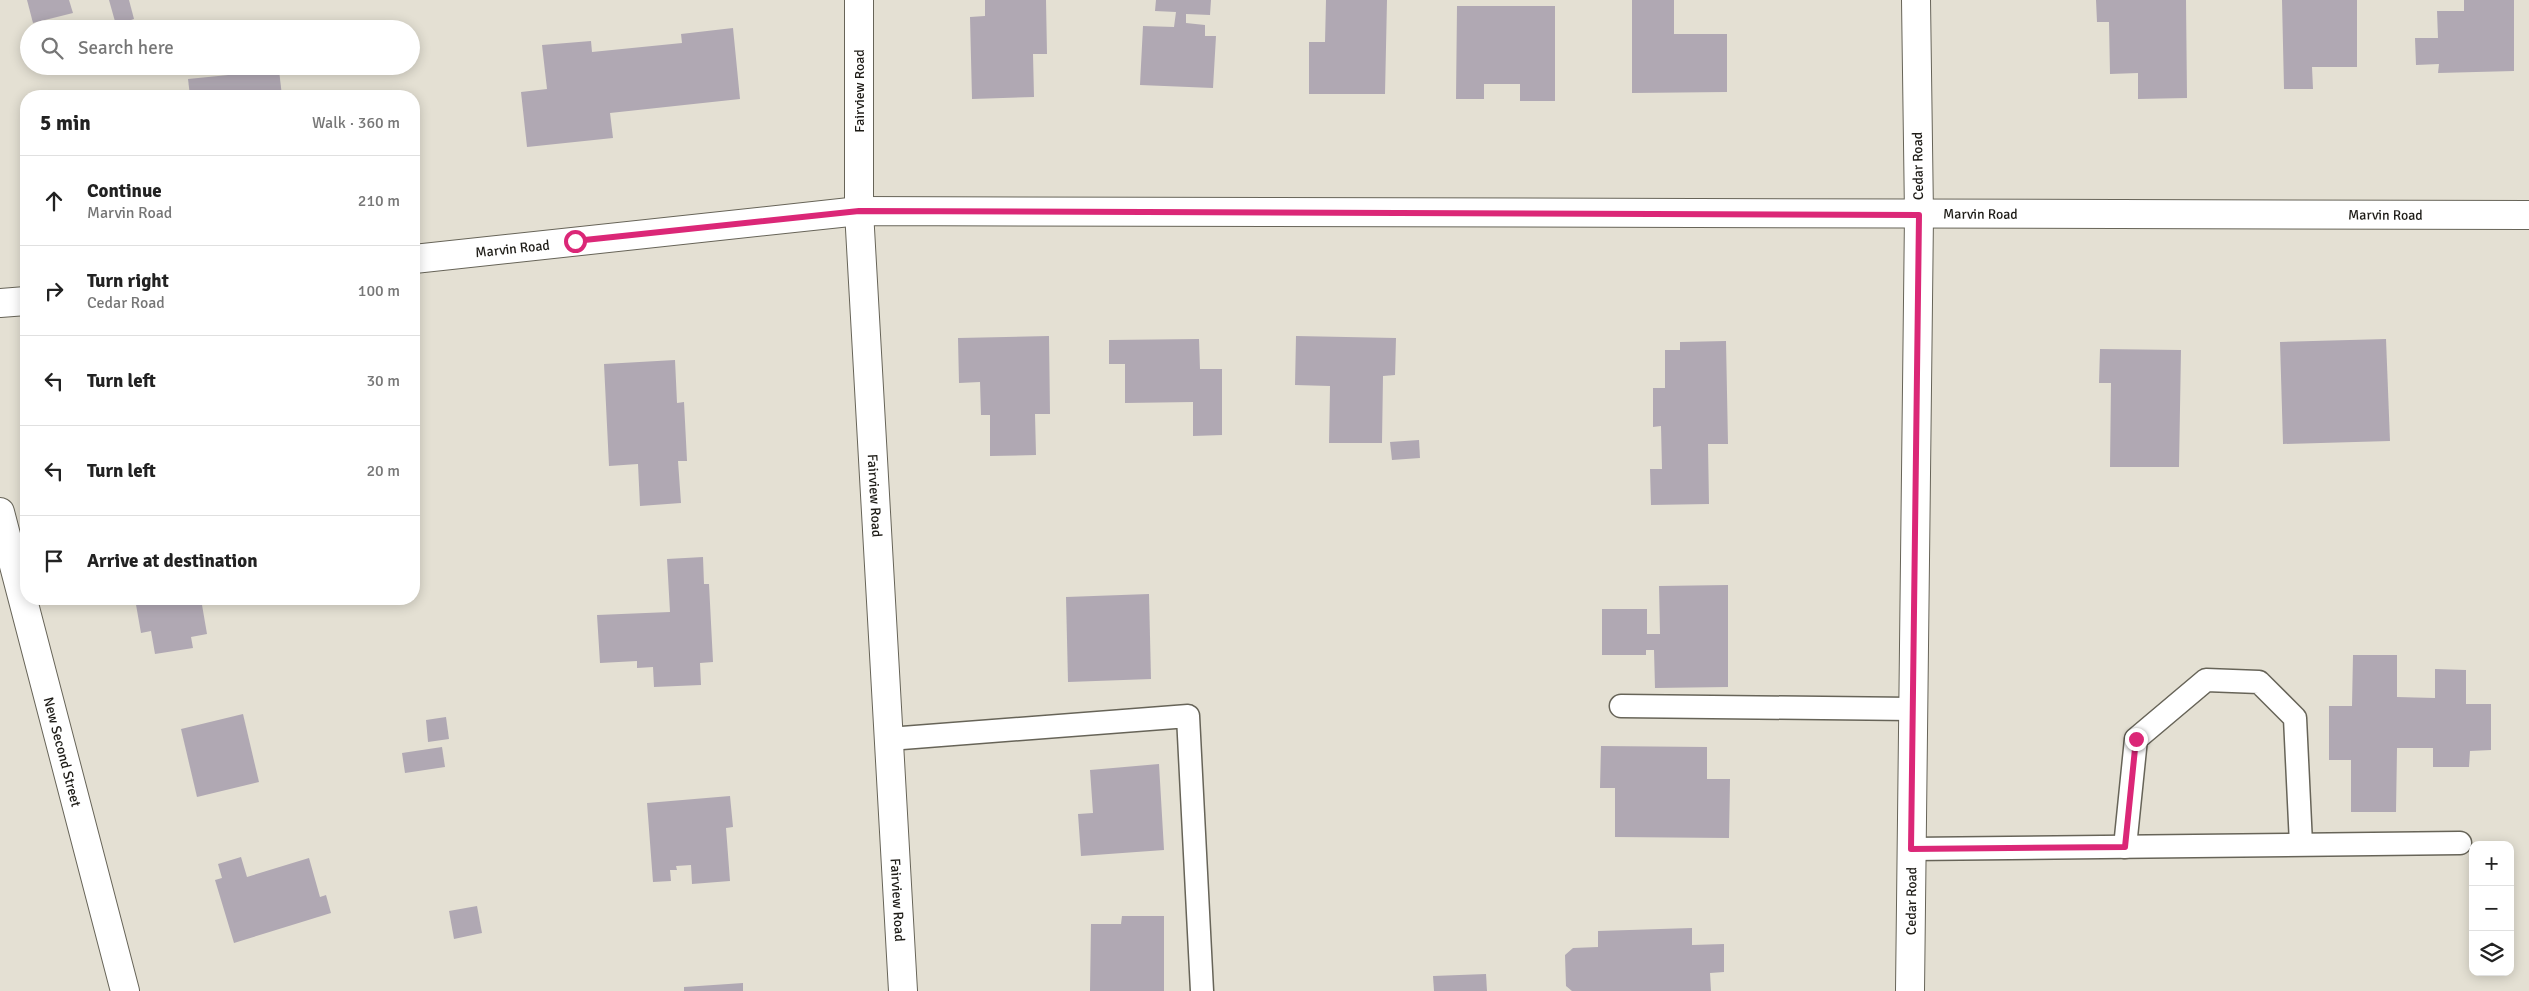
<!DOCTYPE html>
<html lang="en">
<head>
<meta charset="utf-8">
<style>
	:root { --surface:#fff; --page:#f6f6f6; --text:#222; --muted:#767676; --line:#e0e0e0 }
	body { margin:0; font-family:Signika,sans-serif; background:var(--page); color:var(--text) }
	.controls { position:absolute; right:15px; bottom:15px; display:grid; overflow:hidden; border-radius:10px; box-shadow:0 2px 12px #0003 }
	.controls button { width:45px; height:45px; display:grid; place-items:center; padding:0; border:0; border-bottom:1px solid var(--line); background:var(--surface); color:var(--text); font:25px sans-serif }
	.stop { position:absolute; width:15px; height:15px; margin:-11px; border:4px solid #db2777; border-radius:50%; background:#fff }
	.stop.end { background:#db2777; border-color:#fff; box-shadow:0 1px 5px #0008 }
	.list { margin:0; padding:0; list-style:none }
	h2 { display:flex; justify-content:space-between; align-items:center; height:65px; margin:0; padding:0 20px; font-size:21px }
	h2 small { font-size:16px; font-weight:400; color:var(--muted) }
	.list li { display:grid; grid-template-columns:32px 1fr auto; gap:15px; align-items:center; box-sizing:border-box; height:90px; padding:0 20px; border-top:1px solid var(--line) }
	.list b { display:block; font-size:19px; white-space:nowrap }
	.list p { margin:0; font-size:16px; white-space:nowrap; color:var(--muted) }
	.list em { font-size:16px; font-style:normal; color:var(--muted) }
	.icon { flex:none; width:28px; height:28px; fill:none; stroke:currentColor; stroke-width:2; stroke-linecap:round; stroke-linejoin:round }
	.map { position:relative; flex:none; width:2529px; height:991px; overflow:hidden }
	.search { position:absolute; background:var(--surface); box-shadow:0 2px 12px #0003; left:20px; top:20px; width:400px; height:55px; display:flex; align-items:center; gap:12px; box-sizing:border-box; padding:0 18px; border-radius:28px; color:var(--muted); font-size:19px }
	.panel { position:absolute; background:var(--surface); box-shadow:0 2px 12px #0003; left:20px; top:90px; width:400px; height:515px; border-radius:20px }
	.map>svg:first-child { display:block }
	.building { fill:#b0a8b3 }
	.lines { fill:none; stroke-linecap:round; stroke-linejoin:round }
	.service-casing { stroke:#676458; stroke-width:25 }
	.minor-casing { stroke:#676458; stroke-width:30 }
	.tertiary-casing { stroke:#676458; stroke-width:30 }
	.service { stroke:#fff; stroke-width:22 }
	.minor { stroke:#fff; stroke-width:28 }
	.tertiary { stroke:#fff; stroke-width:28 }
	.route { stroke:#db2777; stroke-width:6 }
	.labels { text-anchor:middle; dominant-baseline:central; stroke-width:4; stroke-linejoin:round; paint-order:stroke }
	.street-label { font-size:14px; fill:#1d1b16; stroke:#fff }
</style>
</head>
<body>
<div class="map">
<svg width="2529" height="991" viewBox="0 0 2529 991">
	<rect width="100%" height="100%" fill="#e4e0d3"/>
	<g class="building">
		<path d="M27 0H69L73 13 33 23Z"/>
		<path d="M109 0H129L134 19 116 25Z"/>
		<path d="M985 0H1046L1047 54H1033L1034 97 972 99 970 17 985 16Z"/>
		<path d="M1156 0H1211L1210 15 1186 14V23L1205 25V36H1216L1213 88 1140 85 1143 26 1174 27 1176 12 1155 11Z"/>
		<path d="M1326 0H1387L1385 94H1309V42H1325Z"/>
		<path d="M1632 0H1674V34H1727V92L1632 93Z"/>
		<path d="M2096 0H2186L2187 98 2138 99V73L2110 74 2109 22H2097Z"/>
		<path d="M2282 0H2357V67H2312L2313 89H2284Z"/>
		<path d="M2464 0H2514V71L2438 73 2439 64 2416 65 2415 38H2438L2437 11H2464Z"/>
		<path d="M1457 6H1555V101H1520V84H1484V99H1456Z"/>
		<path d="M733 28 740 99 610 113 613 138 527 147 521 92 547 89 542 45 591 41 592 52 682 43 681 34Z"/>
		<path d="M279 70 282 96H190L188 79Z"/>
		<path d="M1049 336 1050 414H1035L1036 455 990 456V415H981L980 382 959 383 958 338Z"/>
		<path d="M1296 336 1396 338 1395 375 1383 376 1382 443H1329L1330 386 1295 385Z"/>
		<path d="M1199 339 1200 369H1222V435L1193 436V402L1125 403V364H1109V340Z"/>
		<path d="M2386 339 2390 441 2283 444 2280 342Z"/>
		<path d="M1726 341 1728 444H1708L1709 504 1651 505 1650 469H1662L1661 426 1653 427V388H1665V350H1680V342Z"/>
		<path d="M2100 349 2181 350 2179 467H2110L2111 383H2099Z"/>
		<path d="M675 360 677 403 684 402 687 461H678L681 503 640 506 638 464 609 466 604 364Z"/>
		<path d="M1419 440 1420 458 1392 460 1390 442Z"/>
		<path d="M703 557 704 584H709L713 662 700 663 701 685 654 687 653 667 637 668V661L600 663 597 615 670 612 667 559Z"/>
		<path d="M1728 585V687L1655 688 1654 650H1646V655H1602V609H1647V634H1660L1659 586Z"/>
		<path d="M1149 594 1151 679 1068 682 1066 597Z"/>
		<path d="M135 599H201L207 634 191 637 193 648 155 654 151 631 141 633Z"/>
		<path d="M2353 655H2397V697L2435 698V669L2466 670V704H2491V750L2470 751 2469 767H2433V748H2397L2396 812H2351V760H2329V706H2352Z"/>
		<path d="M243 714 259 782 197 797 181 729Z"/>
		<path d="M446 717 449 739 428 742 426 720Z"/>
		<path d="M1601 746 1707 747V779H1730L1729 838 1615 837V788H1600Z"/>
		<path d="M442 747 445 767 405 773 402 753Z"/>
		<path d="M1159 764 1164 850 1081 856 1078 814 1093 813 1090 770Z"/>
		<path d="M730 796 733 827 726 828 730 881 692 884 691 865 676 866 677 870H670L671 881 653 882 647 803Z"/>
		<path d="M241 857 247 877 309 858 320 897 326 895 331 913 234 943 215 880 222 878 218 864Z"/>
		<path d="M477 906 482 933 454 939 449 911Z"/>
		<path d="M1122 916H1164V991H1090L1091 924H1121Z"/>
		<path d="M1692 928V945L1724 944V972L1710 973 1711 991H1572L1566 986 1565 955 1573 948 1598 947V931Z"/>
		<path d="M1486 974 1487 991H1434L1433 976Z"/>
		<path d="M743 983V991H684V987Z"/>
	</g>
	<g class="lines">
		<g class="service-casing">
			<g id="service">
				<path d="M1621 706 1913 709"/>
				<path d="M889 739 1188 716 1202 991"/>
				<path d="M2125 847 2136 739 2206 680 2259 682 2295 718 2301 844"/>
				<path d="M1911 849 2460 843"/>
			</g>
		</g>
		<g class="minor-casing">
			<g id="minor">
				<path id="s1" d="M859 0V211L903 991"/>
				<path id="s2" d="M414 259 859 211 2529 215"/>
				<path d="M0 303 26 301"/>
				<path id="s3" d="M1910 991 1919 215 1916 0"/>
			</g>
		</g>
		<g class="tertiary-casing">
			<g id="tertiary">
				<path id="s4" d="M0 512 125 991"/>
			</g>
		</g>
		<use href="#service" class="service"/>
		<use href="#minor" class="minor"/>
		<use href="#tertiary" class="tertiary"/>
	</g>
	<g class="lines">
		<path class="route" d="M575 241 859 211 1919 215 1911 849 2125 847 2136 739"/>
	</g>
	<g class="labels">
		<g class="street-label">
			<text transform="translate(859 91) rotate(-90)">Fairview Road</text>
			<text transform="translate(1918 166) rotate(-91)">Cedar Road</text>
			<text stroke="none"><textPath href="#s2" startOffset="1569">Marvin Road</textPath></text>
			<text stroke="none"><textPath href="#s2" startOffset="1974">Marvin Road</textPath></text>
			<text stroke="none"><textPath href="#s2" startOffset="99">Marvin Road</textPath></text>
			<text stroke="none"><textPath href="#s1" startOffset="496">Fairview Road</textPath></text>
			<text stroke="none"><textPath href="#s4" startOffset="248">New Second Street</textPath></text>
			<text stroke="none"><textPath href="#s1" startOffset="901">Fairview Road</textPath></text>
			<text stroke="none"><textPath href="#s3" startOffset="90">Cedar Road</textPath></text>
		</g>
	</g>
</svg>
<div class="controls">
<button>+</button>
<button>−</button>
<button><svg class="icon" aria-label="layers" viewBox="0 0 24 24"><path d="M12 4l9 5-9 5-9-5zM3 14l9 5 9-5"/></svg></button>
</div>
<div class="stop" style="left:575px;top:241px"></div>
<div class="stop end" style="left:2136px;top:739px"></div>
<div class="search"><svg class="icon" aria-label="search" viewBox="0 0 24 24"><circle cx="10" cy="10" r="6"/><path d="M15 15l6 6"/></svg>Search here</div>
<section class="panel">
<h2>5 min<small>Walk · 360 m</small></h2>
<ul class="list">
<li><svg class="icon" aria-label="ahead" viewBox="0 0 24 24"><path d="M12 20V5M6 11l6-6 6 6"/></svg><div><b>Continue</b><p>Marvin Road</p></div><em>210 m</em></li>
<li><svg class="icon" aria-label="right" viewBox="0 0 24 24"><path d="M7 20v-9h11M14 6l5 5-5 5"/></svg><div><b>Turn right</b><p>Cedar Road</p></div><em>100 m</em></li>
<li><svg class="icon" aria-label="left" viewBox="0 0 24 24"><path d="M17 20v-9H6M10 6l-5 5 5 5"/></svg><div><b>Turn left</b></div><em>30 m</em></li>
<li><svg class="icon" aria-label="left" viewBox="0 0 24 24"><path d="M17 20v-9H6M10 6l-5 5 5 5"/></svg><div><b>Turn left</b></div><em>20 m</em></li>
<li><svg class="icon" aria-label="arrive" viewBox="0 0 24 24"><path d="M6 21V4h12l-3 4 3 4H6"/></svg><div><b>Arrive at destination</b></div></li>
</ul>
</section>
</div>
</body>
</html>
